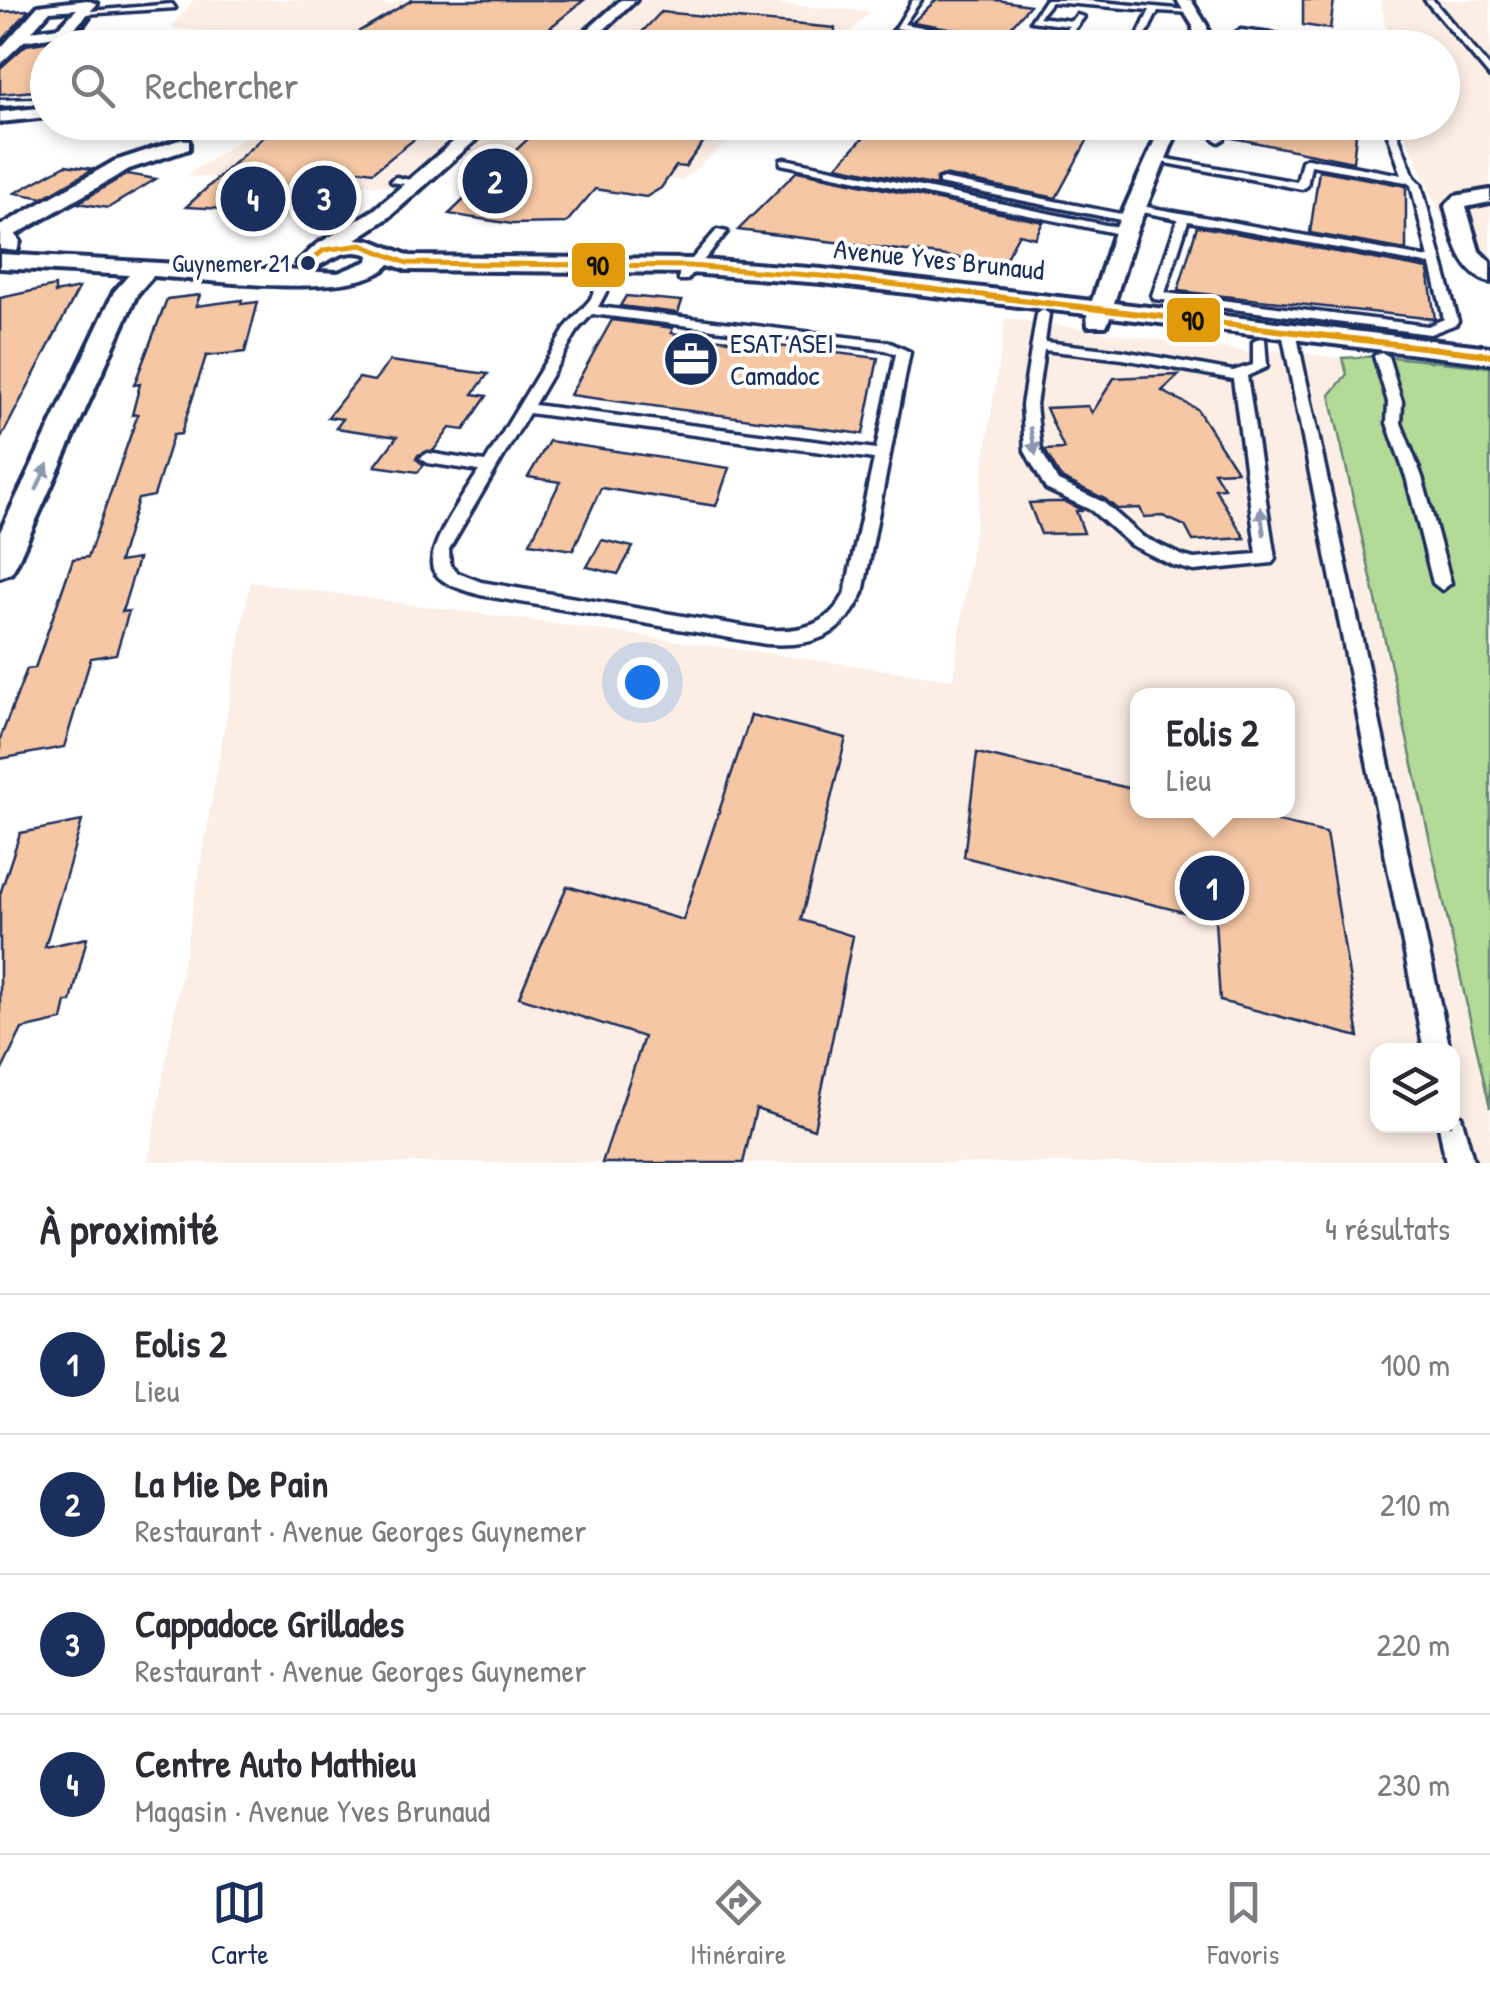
<!DOCTYPE html>
<html lang="fr">
<head>
<meta charset="utf-8">
<style>
	:root { --surface:#fff; --page:#f7f7f7; --text:#2b2b33; --muted:#7c7c81; --line:#e1e1e2; --accent:#1b2f5e }
	body { margin:0; font-family:"Patrick Hand",sans-serif; background:var(--page); color:var(--text) }
	.controls { position:absolute; right:30px; bottom:30px; display:grid; overflow:hidden; border-radius:20px; box-shadow:0 5px 15px #0003 }
	.controls button { width:90px; height:90px; display:grid; place-items:center; padding:0; border:0; border-bottom:2px solid var(--line); background:var(--surface); color:var(--text); font:50px sans-serif }
	.you { position:absolute; left:642px; top:682px; width:35px; height:35px; margin:-25px; border:8px solid #fff; border-radius:50%; background:#1a73e8; box-shadow:0 0 0 15px #1a73e833 }
	.badge { display:grid; place-items:center; width:65px; height:65px; border-radius:50%; background:var(--accent); color:#fff; font-size:32px; font-weight:700 }
	.pin { position:absolute; translate:-50% -50%; border:5px solid #fff; box-shadow:0 2px 10px #0006 }
	.popup { position:absolute; left:1130px; top:688px; width:165px; height:130px; box-sizing:border-box; display:grid; place-content:center; border-radius:20px; background:var(--surface); filter:drop-shadow(0 2px 8px #0005); font-size:32px; white-space:nowrap; color:var(--muted) }
	.popup b { font-size:38px; color:var(--text) }
	.popup::after { content:''; position:absolute; left:50%; top:100%; margin-left:-20px; border:20px solid transparent; border-top-color:var(--surface) }
	.list { margin:0; padding:0; list-style:none }
	h2 { display:flex; justify-content:space-between; align-items:center; height:130px; margin:0; padding:0 40px; font-size:42px }
	h2 small { font-size:32px; font-weight:400; color:var(--muted) }
	.list li { display:grid; grid-template-columns:65px 1fr auto; gap:30px; align-items:center; box-sizing:border-box; height:140px; padding:0 40px; border-top:2px solid var(--line) }
	.list b { display:block; font-size:38px; white-space:nowrap }
	.list p { margin:0; font-size:32px; white-space:nowrap; color:var(--muted) }
	.list em { font-size:32px; font-style:normal; color:var(--muted) }
	.icon { flex:none; width:55px; height:55px; fill:none; stroke:currentColor; stroke-width:2; stroke-linecap:round; stroke-linejoin:round }
	.map { position:relative; flex:none; width:1490px; height:1163px; overflow:hidden }
	.search { position:absolute; background:var(--surface); box-shadow:0 5px 15px #0003; left:30px; right:30px; top:30px; height:110px; display:flex; align-items:center; gap:25px; box-sizing:border-box; padding:0 35px; border-radius:55px; color:var(--muted); font-size:38px }
	.sheet { height:690px; background:var(--surface) }
	nav { display:flex; justify-content:space-around; align-items:center; box-sizing:border-box; height:140px; border-top:2px solid var(--line); background:var(--surface); font-size:28px; color:var(--muted) }
	nav a { display:grid; justify-items:center; gap:5px }
	nav .on { color:var(--accent) }
	.map>svg:first-child { display:block }
	.built { fill:#fceee4; fill-rule:evenodd }
	.green { fill:#b3db97; stroke:#67857a; stroke-width:2.5 }
	.building { fill:#f5c7a4; stroke:#1b2f5e; stroke-width:2.5 }
	.lines { fill:none; stroke-linecap:round; stroke-linejoin:round }
	.service-casing { stroke:#1b2f5e; stroke-width:7 }
	.minor-casing { stroke:#1b2f5e; stroke-width:8 }
	.service { fill:#fff; fill-rule:evenodd }
	.minor { fill:#fff; fill-rule:evenodd }
	.bus-1-far1-casing { stroke:#fff; stroke-width:10 }
	.bus-1-casing { stroke:#fff; stroke-width:12 }
	.bus-1-far1 { stroke:#e19a09; stroke-width:5 }
	.bus-1 { stroke:#e19a09; stroke-width:6 }
	.oneway { fill:#8d97ae }
	.bus-dot { fill:#1b2f5e; stroke:#fff; stroke-width:4 }
	.labels { text-anchor:middle; dominant-baseline:central; stroke-width:8; stroke-linejoin:round; paint-order:stroke }
	.far-bus-label { font-size:25px; fill:#1b2f5e; stroke:#fff; text-anchor:end }
	.far-street-label { font-size:28px; fill:#1b2f5e; stroke:#fff }
	.far-poi-label { font-size:28px; fill:#1b2f5e; stroke:#fff; text-anchor:start }
	.line-badge { stroke:#fff; stroke-width:4 }
	.pale-badge-label { font-size:28px; text-anchor:middle; font-weight:bold; fill:#111 }
</style>
</head>
<body>
<div class="map">
<svg width="1490" height="1163" viewBox="0 0 1490 1163">
	<rect width="100%" height="100%" fill="#fff"/>
	<filter id="ink" filterUnits="userSpaceOnUse"><feTurbulence type="fractalNoise" baseFrequency=".01" numOctaves="2"/><feDisplacementMap in="SourceGraphic" scale="20" xChannelSelector="R" yChannelSelector="G"/><feConvolveMatrix kernelMatrix="1 2 1 2 8 2 1 2 1" color-interpolation-filters="sRGB"/></filter>
	<g filter="url(#ink)">
		<g class="built">
			<path d="M193 0H343L391 5 399 0H730L870 12 834 48H348L320 45 322 42 171 28Z"/>
			<path d="M1380 0H1490V285L1459 257 1404 131 1403 123 1442 122V48L1390 47Z"/>
			<path d="M267 123H749L682 181 472 154 389 186 186 176Z"/>
			<path d="M1005 318 1270 355 1271 350 1342 358 1347 374 1330 395 1490 1108V1163H148L250 582 953 679ZM1137 696H1287V810H1137ZM1378 1050H1452V1126H1378Z"/>
		</g>
		<path class="green" d="M1381 356 1490 367V1108L1330 395 1347 374 1342 358Z"/>
		<g class="building">
			<path d="M412 0H584L525 48H469L353 35Z"/>
			<path d="M936 0H996L1030 5 1002 37 913 22Z"/>
			<path d="M1303 0H1334L1330 29 1303 25Z"/>
			<path d="M29 10 0 43V12Z"/>
			<path d="M661 12 835 28 834 48H627Z"/>
			<path d="M92 17 69 48H48V76L36 91 0 94V68L26 45 70 38Z"/>
			<path d="M919 36 993 47 900 48Z"/>
			<path d="M285 122H436L373 172 360 170 329 206 316 214 186 207 264 136Z"/>
			<path d="M546 122H691L716 125 685 167 676 166 661 188 646 197 595 189 566 223 512 224 449 214 472 192 466 185 484 180Z"/>
			<path d="M878 122H995L1088 139 1056 198 944 175 936 178V186L837 166Z"/>
			<path d="M1232 122 1357 125 1353 162 1228 137Z"/>
			<path d="M66 165 93 169 43 198 15 193Z"/>
			<path d="M1319 170 1406 186V250L1310 233Z"/>
			<path d="M797 171 1043 222 1035 238 1019 234 1003 263 738 230Z"/>
			<path d="M127 174 156 179 108 208 78 203Z"/>
			<path d="M1197 226 1428 269 1435 319 1178 291Z"/>
			<path d="M55 286V293L79 288 0 440V298Z"/>
			<path d="M200 295 196 306 242 300 241 304 258 302 245 352 206 356 181 434 173 435 154 496 138 499 119 562 138 559 122 612 129 611 116 654 91 658 64 747 0 759V739L27 669 35 668 73 559 88 557 138 414 132 415 140 384 134 385 167 299Z"/>
			<path d="M626 296 682 301 678 313 620 306Z"/>
			<path d="M612 320 673 328 671 333 878 358 863 434 570 395Z"/>
			<path d="M390 361 488 374 473 394 487 396 464 430 450 428 434 450 418 455 416 459 424 465 418 472 375 466 397 437 336 428 343 419 328 417 359 378 374 381Z"/>
			<path d="M1179 375 1162 391 1197 409 1237 471 1214 472 1224 488 1215 489 1245 538 1193 541 1185 526 1163 516 1144 517 1140 508 1117 509 1105 499 1061 478 1045 450 1064 449 1046 408 1088 406 1092 413 1114 378Z"/>
			<path d="M549 441 729 468 716 506 601 488 573 550 530 543 560 482 528 477Z"/>
			<path d="M1051 502H1066L1083 511H1076L1084 533 1041 534 1029 503Z"/>
			<path d="M602 540 633 547 618 574 587 567Z"/>
			<path d="M751 715 846 738 801 920 853 936 814 1129 756 1109 743 1163H602L644 1037 519 997 567 886 683 920Z"/>
			<path d="M977 753 1137 790V810H1228L1326 833 1359 1037 1220 1001 1215 920 964 857Z"/>
			<path d="M82 821 45 947 87 938 71 1002H66L62 1020 22 1029 0 1074V894L20 833Z"/>
		</g>
		<g class="lines">
			<g class="service-casing">
				<g id="service">
					<path d="M913 0H921L904 24 1043 48H1020L896 28Z"/>
					<path d="M1045 0H1080L1197 11 1193 13 1158 11 1147 33 1143 35 1139 33 1150 10 1051 2 1039 17 1072 21 1077 15 1084 17 1060 48H1051L1069 26 1031 21Z"/>
					<path d="M1425 0H1433L1490 68V77Z"/>
					<path d="M172 4 175 8 84 14 80 12Z"/>
					<path d="M894 30 916 34 912 36 899 35 890 48H882Z"/>
					<path d="M1241 30 1361 46 1365 48H1339L1245 35 1243 48H1235L1236 43 1198 37 1202 35 1236 38 1237 32Z"/>
					<path d="M569 33 590 37 586 39 566 37Z"/>
					<path d="M35 99V103L32 104 0 106V100Z"/>
					<path d="M1219 122H1229L1224 139 1219 142 1214 139Z"/>
					<path d="M1378 122H1393L1414 177 1421 184 1458 321 1456 324 1430 334 1154 299 1152 296 1178 219 1132 210V206L1136 205 1429 258 1411 185 1406 182 1311 165 1307 186 1302 189 1151 160 1156 157 1297 182 1302 161 1307 158 1402 175 1385 126ZM1188 221 1431 265 1444 319 1428 326 1165 293Z"/>
					<path d="M785 159 1125 229 1131 232 1125 235 781 164V160Z"/>
					<path d="M396 177 422 183 417 186 392 182 391 180Z"/>
					<path d="M943 179 1131 216 1137 219 1131 222 939 184V180Z"/>
					<path d="M717 230 727 232 687 280H679V274Z"/>
					<path d="M609 271 615 275 598 307 888 342 910 352 863 593C843 637 813 647 766 644L480 595C465 590 440 585 433 569 425 547 467 491 479 471L428 463 420 458 428 453 485 462 567 326 590 300 605 272ZM592 314 885 350 896 354 876 449 534 405 579 328ZM529 413 874 459 845 593C829 626 800 632 766 630L481 582 458 573 450 565 449 549Z"/>
					<path d="M1043 310 1049 314 1045 342 1123 351 1233 371 1253 365V342L1260 338 1265 339 1267 367 1247 376 1275 559 1272 563 1194 571 1172 565 1131 545 1091 510 1046 489 1025 451 1022 405 1037 314ZM1044 350 1123 359 1233 379 1257 554 1194 559 1183 556 1143 537 1103 502 1058 481 1041 451 1036 405Z"/>
					<path d="M1289 328 1296 332 1450 1050H1424L1282 332Z"/>
					<path d="M1381 352 1388 356 1402 402 1401 423 1422 477 1451 583 1442 590 1433 583 1406 477 1387 423 1388 402 1374 356Z"/>
					<path d="M1452 1112 1461 1116 1474 1163H1446L1439 1126H1452Z"/>
				</g>
			</g>
			<g class="minor-casing">
				<g id="minor">
					<path d="M87 0 97 4 69 34 24 41 0 64V49L38 6ZM77 9 59 27 32 31 50 11Z"/>
					<path d="M621 0H636L584 48H567Z"/>
					<path d="M1177 0H1191L1207 26 1210 48H1194L1193 26Z"/>
					<path d="M48 107V117L0 122V112Z"/>
					<path d="M476 122H496L388 218 356 239 370 240 410 256 689 259 822 269 1092 301 1114 232 1163 122H1181L1136 232 1114 303 1490 347V363L1110 317 1106 326H1088L1087 314 822 283 689 273 407 270 390 264C357 302 204 279 153 276L137 294 16 565 11 573 0 577V532L114 292 129 275 0 268V254L338 273 368 261 369 255C344 245 329 263 308 270L297 263 316 245 374 210Z"/>
					<path d="M182 139 189 141V149L129 169 15 235 20 241 17 251 0 249V226L115 161Z"/>
					<path d="M1490 190V202L1466 207 1479 251 1490 262V282C1459 274 1452 233 1445 206L1455 196Z"/>
				</g>
			</g>
			<use href="#service" class="service"/>
			<use href="#minor" class="minor"/>
			<g class="bus-1-far1-casing">
				<path id="bus-1-far1" d="M308 263 324 250 362 245 407 263 689 266 822 276 1008 298"/>
			</g>
			<g class="bus-1-casing">
				<path id="bus-1" d="M987 296 1490 355"/>
			</g>
			<use href="#bus-1-far1" class="bus-1-far1"/>
			<use href="#bus-1" class="bus-1"/>
		</g>
		<defs><path id="oneway-solid" d="M-6-.8H1V-3.2L6.5 0L1 3.2V.8H-6Z" transform="scale(2.5)"/></defs>
		<g class="oneway">
			<use href="#oneway-solid" transform="translate(1033 441) rotate(79)"/>
			<use href="#oneway-solid" transform="translate(42 477) rotate(-66)"/>
			<use href="#oneway-solid" transform="translate(1262 521) rotate(-98)"/>
		</g>
	</g>
	<defs>
		<g id="office-disc" transform="scale(2.875)"><circle r="9.5" fill="#1b2f5e" stroke="#fff"/><path d="M-6-3h4V-5.5h4V-3h4V5H-6ZM-1-4.5V-3h2v-1.5ZM-6 0V1H6V0Z" fill="#fff"/></g>
	</defs>
	<g fill-rule="evenodd">
		<use href="#office-disc" x="691" y="359"/>
	</g>
	<circle class="bus-dot" cx="308" cy="263" r="9"/>
	<g class="labels">
		<g class="far-bus-label">
			<text x="289" y="263">Guynemer 21</text>
		</g>
		<g class="far-street-label">
			<text transform="translate(939 259) rotate(6)">Avenue Yves Brunaud</text>
		</g>
		<g class="far-poi-label">
			<text x="730" y="343">ESAT ASEI<tspan x="730" dy="32">Camadoc</tspan></text>
		</g>
	</g>
	<g class="line-badge">
		<rect x="570" y="241" width="57" height="48" rx="10" fill="#e19a09"/>
		<rect x="1165" y="296" width="57" height="48" rx="10" fill="#e19a09"/>
	</g>
	<g class="pale-badge-label">
		<text x="598" y="275">90</text>
		<text x="1193" y="330">90</text>
	</g>
</svg>
<div class="controls">
<button><svg class="icon" aria-label="layers" viewBox="0 0 24 24"><path d="M12 4l9 5-9 5-9-5zM3 14l9 5 9-5"/></svg></button>
</div>
<div class="you"></div>
<div class="pin badge" style="left:1212px;top:888px">1</div>
<div class="popup"><b>Eolis 2</b>Lieu</div>
<div class="pin badge" style="left:495px;top:181px">2</div>
<div class="pin badge" style="left:324px;top:198px">3</div>
<div class="pin badge" style="left:253px;top:199px">4</div>
<div class="search"><svg class="icon" aria-label="search" viewBox="0 0 24 24"><circle cx="10" cy="10" r="6"/><path d="M15 15l6 6"/></svg>Rechercher</div>
</div>
<section class="sheet">
<h2>À proximité<small>4 résultats</small></h2>
<ul class="list">
<li><span class="badge">1</span><div><b>Eolis 2</b><p>Lieu</p></div><em>100 m</em></li>
<li><span class="badge">2</span><div><b>La Mie De Pain</b><p>Restaurant · Avenue Georges Guynemer</p></div><em>210 m</em></li>
<li><span class="badge">3</span><div><b>Cappadoce Grillades</b><p>Restaurant · Avenue Georges Guynemer</p></div><em>220 m</em></li>
<li><span class="badge">4</span><div><b>Centre Auto Mathieu</b><p>Magasin · Avenue Yves Brunaud</p></div><em>230 m</em></li>
</ul>
</section>
<nav>
<a class="on"><svg class="icon" aria-label="map" viewBox="0 0 24 24"><path d="M3 6l6-2 6 2 6-2v14l-6 2-6-2-6 2zM9 4v14M15 6v14"/></svg>Carte</a>
<a><svg class="icon" aria-label="directions" viewBox="0 0 24 24"><path d="M12 3l9 9-9 9-9-9zM9 14v-3h6M13 9l2 2-2 2"/></svg>Itinéraire</a>
<a><svg class="icon" aria-label="saved" viewBox="0 0 24 24"><path d="M7 4h10v16l-5-4-5 4z"/></svg>Favoris</a>
</nav>
</body>
</html>
